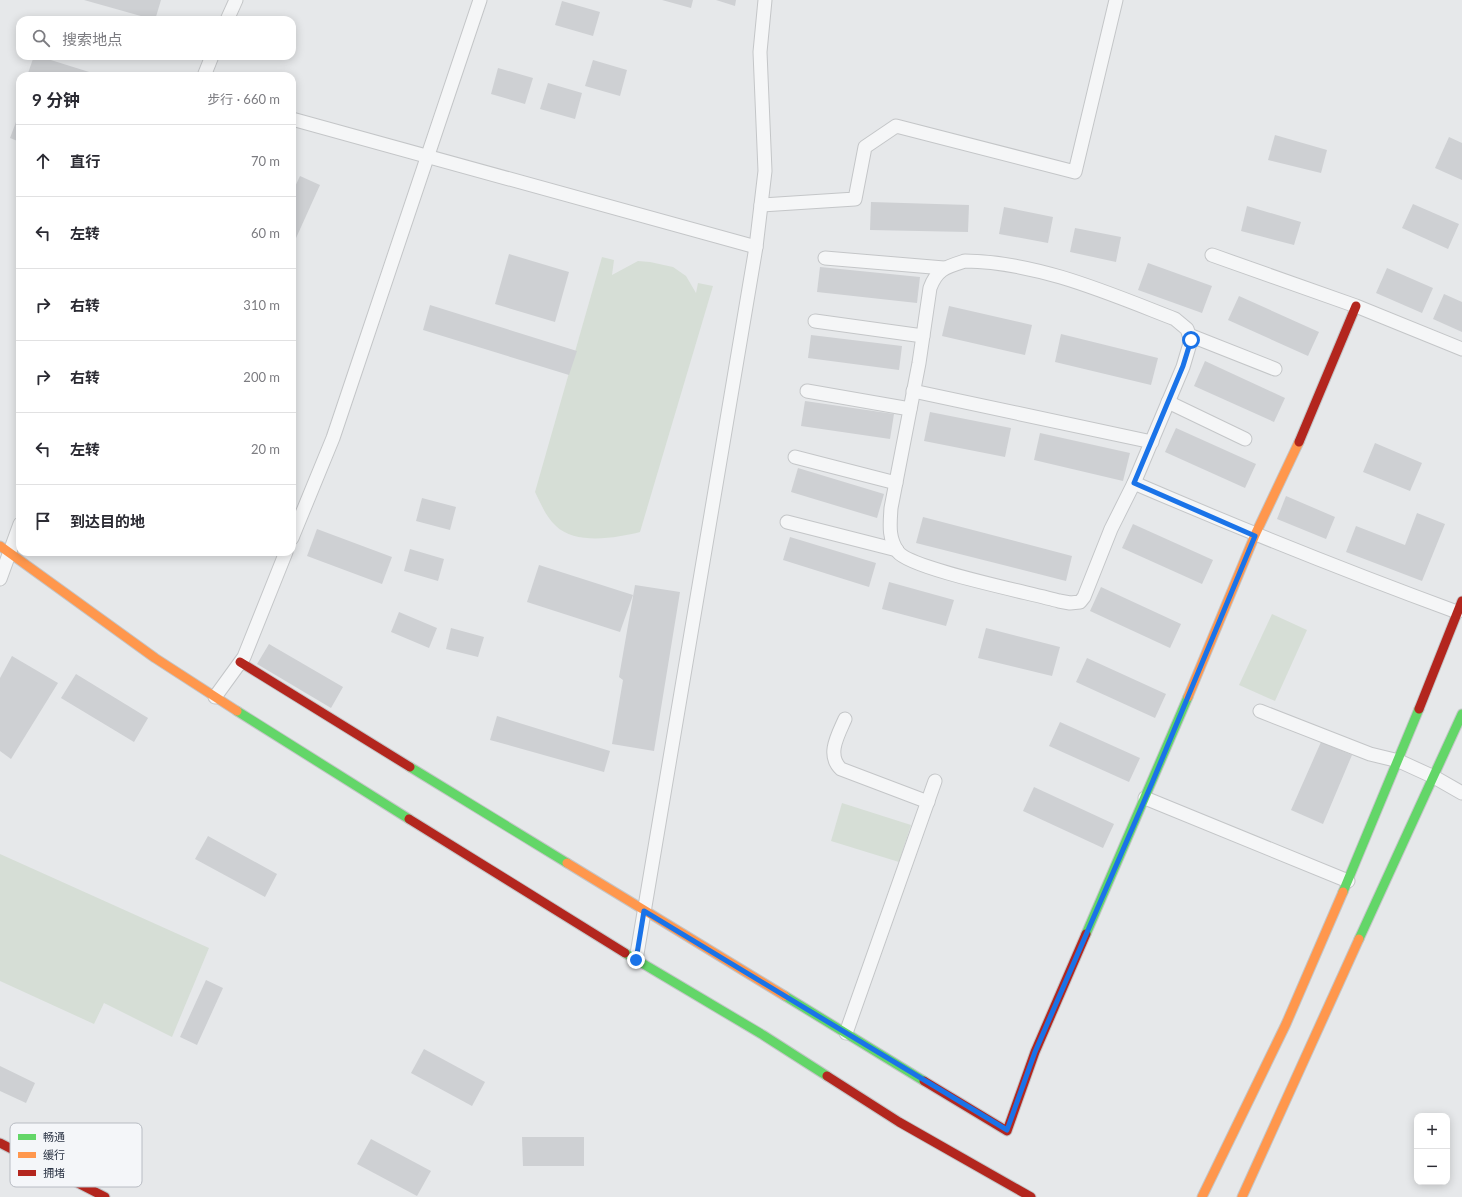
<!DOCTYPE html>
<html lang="zh">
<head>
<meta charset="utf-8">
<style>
	:root { --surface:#fff; --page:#f7f7f7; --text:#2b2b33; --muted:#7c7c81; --line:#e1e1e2 }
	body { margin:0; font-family:Lato,"Noto Sans SC",sans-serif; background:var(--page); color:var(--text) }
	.controls { position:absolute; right:12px; bottom:12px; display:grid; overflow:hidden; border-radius:8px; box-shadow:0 2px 10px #0003 }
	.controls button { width:36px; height:36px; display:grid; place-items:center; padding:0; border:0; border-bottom:1px solid var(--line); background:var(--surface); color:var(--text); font:20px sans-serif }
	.stop { position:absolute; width:12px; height:12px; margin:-9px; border:3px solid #1a73e8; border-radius:50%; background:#fff }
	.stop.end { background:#1a73e8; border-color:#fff; box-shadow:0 1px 4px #0008 }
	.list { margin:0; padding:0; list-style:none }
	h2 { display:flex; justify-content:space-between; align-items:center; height:52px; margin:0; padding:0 16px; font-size:17px }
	h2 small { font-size:13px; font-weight:400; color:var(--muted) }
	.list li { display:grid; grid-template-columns:26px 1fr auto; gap:12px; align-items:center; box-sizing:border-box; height:72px; padding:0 16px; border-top:1px solid var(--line) }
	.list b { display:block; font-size:15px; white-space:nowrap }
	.list em { font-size:13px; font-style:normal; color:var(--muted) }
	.icon { flex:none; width:22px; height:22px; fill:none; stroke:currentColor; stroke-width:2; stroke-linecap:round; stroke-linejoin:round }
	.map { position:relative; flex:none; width:1462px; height:1197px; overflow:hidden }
	.search { position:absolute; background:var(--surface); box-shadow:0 2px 10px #0003; left:16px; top:16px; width:280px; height:44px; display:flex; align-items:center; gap:10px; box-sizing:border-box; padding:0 14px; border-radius:12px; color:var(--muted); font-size:15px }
	.panel { position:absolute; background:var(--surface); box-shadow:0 2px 10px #0003; left:16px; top:72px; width:280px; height:484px; border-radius:12px }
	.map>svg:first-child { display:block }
	.green { fill:#d6ded6 }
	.building { fill:#ced0d3 }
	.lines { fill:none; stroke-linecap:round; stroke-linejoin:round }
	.street-casing { stroke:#c4c6c8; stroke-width:15 }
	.fast-casing { stroke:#c4c6c8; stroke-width:11 }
	.slow-casing { stroke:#c4c6c8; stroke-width:11 }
	.jam-casing { stroke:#c4c6c8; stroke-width:11 }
	.street { stroke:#f5f6f7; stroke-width:13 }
	.fast { stroke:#63d668; stroke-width:9 }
	.slow { stroke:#ff974d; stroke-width:9 }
	.jam { stroke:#b3261e; stroke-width:9 }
	.route { stroke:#1a73e8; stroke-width:5 }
	.key { fill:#f4f6f9; stroke:#b8bcc3; stroke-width:1 }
	.key-label { font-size:11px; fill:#2b3445 }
</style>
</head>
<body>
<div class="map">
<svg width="1462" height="1197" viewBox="0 0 1462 1197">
	<rect width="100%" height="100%" fill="#e6e8ea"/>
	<g class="green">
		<path d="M602 257 614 260 612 275 638 261 650 262 673 267 686 276 696 293 698 283 713 286 640 532C617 538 575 545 556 526 546 517 541 504 535 492Z"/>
		<path d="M1272 614 1307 630 1275 701 1239 685Z"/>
		<path d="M842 803 911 825 899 862 831 841Z"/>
		<path d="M0 854 209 948 172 1037 104 1003 94 1024 0 981Z"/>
	</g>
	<g class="building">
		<path d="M84 0H161L155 20Z"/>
		<path d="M662 0H693L691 8Z"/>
		<path d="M716 0H736L735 6Z"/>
		<path d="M562 1 600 12 593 36 555 25Z"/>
		<path d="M34 56H38L102 76H27Z"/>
		<path d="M593 60 627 70 620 96 585 86Z"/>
		<path d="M498 68 533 78 525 104 491 94Z"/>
		<path d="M548 83 582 93 575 119 540 109Z"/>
		<path d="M19 114 20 115V142L10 138Z"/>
		<path d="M1275 135 1327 150 1321 173 1268 160Z"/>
		<path d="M1449 137 1462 143V180L1435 168Z"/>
		<path d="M300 176 320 185 292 247V193Z"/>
		<path d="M871 202 969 205 968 232 870 230Z"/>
		<path d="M1413 204 1459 224 1448 249 1402 228Z"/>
		<path d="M1247 206 1301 222 1294 245 1241 231Z"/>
		<path d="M1004 207 1053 217 1048 243 999 234Z"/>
		<path d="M1075 228 1121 237 1116 262 1070 252Z"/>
		<path d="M509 254 569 272 555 322 495 304Z"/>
		<path d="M1148 263 1212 286 1202 313 1138 290Z"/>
		<path d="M820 267 920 277 917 303 817 292Z"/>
		<path d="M1387 268 1433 288 1422 313 1376 293Z"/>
		<path d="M1444 294 1462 302V332L1433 319Z"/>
		<path d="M1239 296 1319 332 1308 356 1228 320Z"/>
		<path d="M430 305 577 351 569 375 423 330Z"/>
		<path d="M949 306 1032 325 1025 355 942 336Z"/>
		<path d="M1061 334 1158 358 1151 385 1055 362Z"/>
		<path d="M811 335 902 346 899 370 808 358Z"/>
		<path d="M1205 361 1285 398 1274 422 1194 386Z"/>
		<path d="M805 401 894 414 890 439 801 426Z"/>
		<path d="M930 412 1011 428 1005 457 924 441Z"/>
		<path d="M1176 428 1256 464 1245 488 1165 452Z"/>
		<path d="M1040 433 1130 453 1123 481 1034 460Z"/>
		<path d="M1375 443 1422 463 1410 491 1363 472Z"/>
		<path d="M798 468 884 494 877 518 791 492Z"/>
		<path d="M1286 496 1335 517 1326 539 1277 519Z"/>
		<path d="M422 498 456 507 450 530 416 521Z"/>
		<path d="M1417 513 1445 524 1422 581 1346 552 1356 526 1405 545Z"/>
		<path d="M923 517 1072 556 1066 581 916 543Z"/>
		<path d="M1133 524 1213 560 1202 584 1122 548Z"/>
		<path d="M317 529 392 557 382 584 307 556Z"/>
		<path d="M790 537 876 563 869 587 783 560Z"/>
		<path d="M410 549 444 559 438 581 404 571Z"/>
		<path d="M539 565 633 595 620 632 527 602Z"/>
		<path d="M889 582 954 600 946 626 882 609Z"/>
		<path d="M635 585 680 592 654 751 612 744 623 680 619 677Z"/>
		<path d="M1101 587 1181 624 1170 648 1090 611Z"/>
		<path d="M399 612 437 628 429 648 391 632Z"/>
		<path d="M451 628 484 637 478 657 446 649Z"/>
		<path d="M986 628 1060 647 1052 676 978 658Z"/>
		<path d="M269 644 343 687 331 708 257 664Z"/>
		<path d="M12 656 58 683 11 759 0 751V678Z"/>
		<path d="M1087 658 1166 694 1155 718 1076 682Z"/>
		<path d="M76 674 148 718 134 742 61 698Z"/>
		<path d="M497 716 610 751 604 772 490 740Z"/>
		<path d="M1060 722 1140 758 1129 782 1049 746Z"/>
		<path d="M1321 742 1352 755 1323 824 1291 810Z"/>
		<path d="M1034 787 1114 824 1103 848 1023 811Z"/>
		<path d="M208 836 277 874 265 897 195 859Z"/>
		<path d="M206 980 223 988 197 1045 180 1037Z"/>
		<path d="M424 1049 485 1082 472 1106 411 1073Z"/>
		<path d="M0 1066 35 1083 26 1103 0 1091Z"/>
		<path d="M522 1137H584V1166H523Z"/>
		<path d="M371 1139 431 1171 417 1196 357 1164Z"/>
	</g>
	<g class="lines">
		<g class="street-casing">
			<g id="street">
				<path d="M227 20 236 0"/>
				<path d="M204 76 212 56"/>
				<path d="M292 119 756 247"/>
				<path d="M761 205 855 199 865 147 896 126 1075 172 1116 0"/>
				<path d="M1212 255 1356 306 1462 349"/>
				<path d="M825 258 944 268"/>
				<path d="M965 261C1038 262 1108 293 1175 319L1187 329 1191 340 1183 367 1134 483 1111 529 1084 597 1080 602 1070 603 1059 601C1031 593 911 569 898 552 888 538 890 524 891 508L919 363 930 288C937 269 946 267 965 261Z"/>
				<path d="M815 321 923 336"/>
				<path d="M1189 335 1275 369"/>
				<path d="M807 391 910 409"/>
				<path d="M913 391 1152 442"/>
				<path d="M1168 402 1245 439"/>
				<path d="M795 457 896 483"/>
				<path d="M1134 483C1241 529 1348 572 1457 612"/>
				<path d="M787 522 897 550"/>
				<path d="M292 538 333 438 480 0"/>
				<path d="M0 579 20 524"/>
				<path d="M215 697 244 657 286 552"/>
				<path d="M1260 711 1370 754 1399 761 1434 777 1462 793"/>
				<path d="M845 719C838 735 826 755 841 769L928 802"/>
				<path d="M1145 798 1348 881"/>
				<path d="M636 960 756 247 765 171 760 52 765 0"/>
				<path d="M846 1033 935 781"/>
			</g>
		</g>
		<g class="fast-casing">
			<g id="fast">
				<path d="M237 711 409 819"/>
				<path d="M410 767 567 863"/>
				<path d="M1343 892 1419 709"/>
				<path d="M1086 934 1188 697"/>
				<path d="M1359 939 1462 714"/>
				<path d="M625 953 763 1035 827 1076"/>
				<path d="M785 996 924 1081"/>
			</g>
		</g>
		<g class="slow-casing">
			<g id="slow">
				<path d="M0 546 155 658 237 711"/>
				<path d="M1188 697 1255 535 1299 442"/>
				<path d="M567 863 785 996"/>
				<path d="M1202 1197 1286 1024 1343 892"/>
				<path d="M1242 1197 1359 939"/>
			</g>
		</g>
		<g class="jam-casing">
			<g id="jam">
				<path d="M1299 442 1356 306"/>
				<path d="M240 662 410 767"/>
				<path d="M1419 709 1462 601"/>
				<path d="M409 819 625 953"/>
				<path d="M827 1076 899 1122 1031 1197"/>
				<path d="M924 1081 1007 1131 1035 1052 1086 934"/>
				<path d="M0 1143 105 1197"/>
			</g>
		</g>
		<use href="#street" class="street"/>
		<use href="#fast" class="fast"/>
		<use href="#slow" class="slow"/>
		<use href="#jam" class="jam"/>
	</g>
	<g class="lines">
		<path class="route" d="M636 960 644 911 1007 1130 1035 1052 1152 783 1255 536 1134 483 1183 366 1191 340"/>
	</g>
	<rect x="10" y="1123" width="132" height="64" rx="6" class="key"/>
	<rect x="18" y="1134" width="18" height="6" fill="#63d668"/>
	<rect x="18" y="1152" width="18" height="6" fill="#ff974d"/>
	<rect x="18" y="1170" width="18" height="6" fill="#b3261e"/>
	<g class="key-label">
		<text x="43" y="1141">畅通</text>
		<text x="43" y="1159">缓行</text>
		<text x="43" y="1177">拥堵</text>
	</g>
</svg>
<div class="controls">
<button>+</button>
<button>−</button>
</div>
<div class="stop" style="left:1191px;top:340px"></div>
<div class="stop end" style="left:636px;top:960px"></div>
<div class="search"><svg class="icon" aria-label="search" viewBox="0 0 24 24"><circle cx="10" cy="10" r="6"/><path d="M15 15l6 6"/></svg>搜索地点</div>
<section class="panel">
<h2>9 分钟<small>步行 · 660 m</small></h2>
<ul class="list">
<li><svg class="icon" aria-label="ahead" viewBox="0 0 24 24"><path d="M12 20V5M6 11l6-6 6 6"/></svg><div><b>直行</b></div><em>70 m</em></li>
<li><svg class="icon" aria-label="left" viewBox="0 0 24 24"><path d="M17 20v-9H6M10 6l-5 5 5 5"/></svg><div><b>左转</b></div><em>60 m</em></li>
<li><svg class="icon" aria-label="right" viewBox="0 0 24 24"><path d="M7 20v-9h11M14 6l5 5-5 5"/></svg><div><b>右转</b></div><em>310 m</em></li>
<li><svg class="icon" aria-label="right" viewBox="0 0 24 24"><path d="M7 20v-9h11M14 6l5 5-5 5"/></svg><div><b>右转</b></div><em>200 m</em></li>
<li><svg class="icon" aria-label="left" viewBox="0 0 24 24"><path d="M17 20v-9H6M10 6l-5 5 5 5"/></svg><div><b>左转</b></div><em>20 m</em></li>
<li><svg class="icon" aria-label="arrive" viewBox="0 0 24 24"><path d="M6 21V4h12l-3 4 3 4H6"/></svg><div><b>到达目的地</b></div></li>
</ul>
</section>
</div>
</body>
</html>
